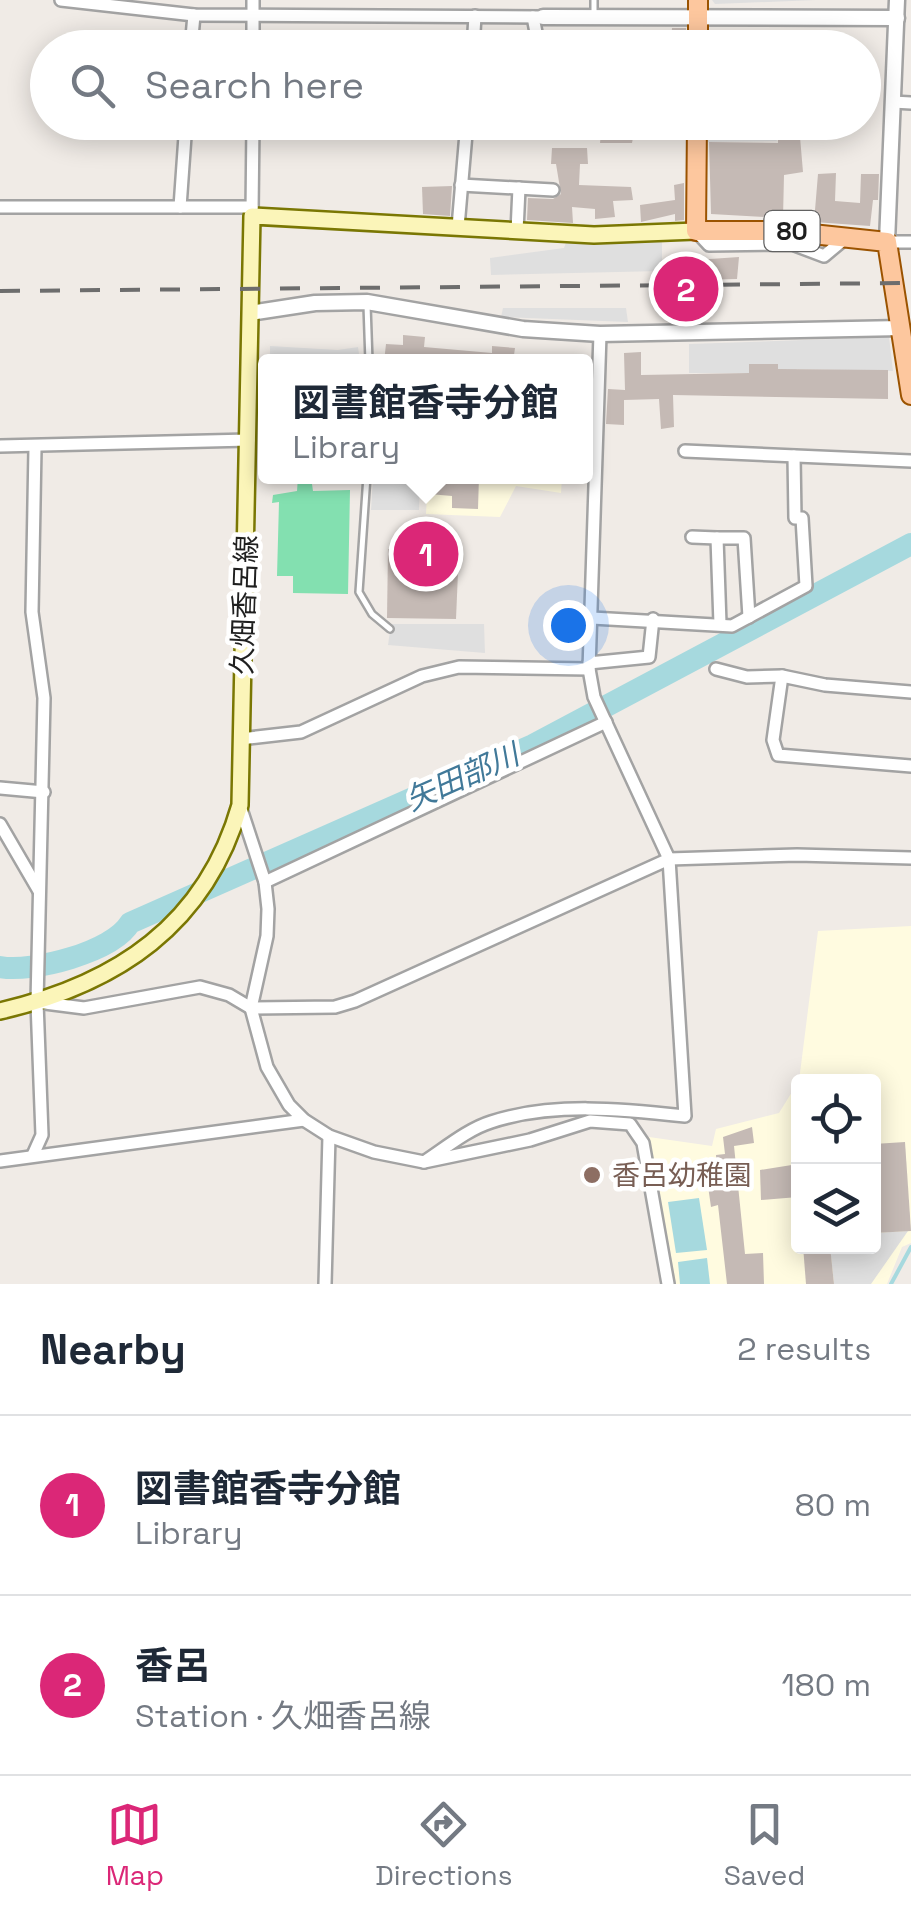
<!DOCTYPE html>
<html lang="en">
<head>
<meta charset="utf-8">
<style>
	:root { --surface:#fff; --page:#f2f2f3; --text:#1f2937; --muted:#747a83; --line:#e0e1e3; --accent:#db2777 }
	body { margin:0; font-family:"Space Grotesk","Noto Sans JP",sans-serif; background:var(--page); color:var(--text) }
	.controls { position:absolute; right:30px; bottom:30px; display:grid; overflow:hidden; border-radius:10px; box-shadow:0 5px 25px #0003 }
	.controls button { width:90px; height:90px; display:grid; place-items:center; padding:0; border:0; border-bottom:2px solid var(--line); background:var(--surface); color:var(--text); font:50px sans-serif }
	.you { position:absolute; left:568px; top:625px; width:35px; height:35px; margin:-25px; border:8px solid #fff; border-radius:50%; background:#1a73e8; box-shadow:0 0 0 15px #1a73e833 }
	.badge { display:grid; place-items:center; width:65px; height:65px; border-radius:50%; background:var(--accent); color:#fff; font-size:32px; font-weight:700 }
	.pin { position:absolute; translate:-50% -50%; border:5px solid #fff; box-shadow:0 2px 10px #0006 }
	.popup { position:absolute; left:258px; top:354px; width:335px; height:130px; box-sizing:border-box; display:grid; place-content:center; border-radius:10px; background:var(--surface); filter:drop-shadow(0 2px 8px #0005); font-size:32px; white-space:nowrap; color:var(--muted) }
	.popup b { font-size:38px; color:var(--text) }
	.popup::after { content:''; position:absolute; left:50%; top:100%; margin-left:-20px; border:20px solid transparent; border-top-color:var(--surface) }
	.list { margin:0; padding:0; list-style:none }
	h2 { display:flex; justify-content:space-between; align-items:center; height:130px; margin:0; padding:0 40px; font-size:42px }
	h2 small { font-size:32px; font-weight:400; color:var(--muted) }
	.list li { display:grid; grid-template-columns:65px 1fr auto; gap:30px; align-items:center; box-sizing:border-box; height:180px; padding:0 40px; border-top:2px solid var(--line) }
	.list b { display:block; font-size:38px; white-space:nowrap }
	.list p { margin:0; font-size:32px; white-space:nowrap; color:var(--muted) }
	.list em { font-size:32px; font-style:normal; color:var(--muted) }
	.icon { flex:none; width:55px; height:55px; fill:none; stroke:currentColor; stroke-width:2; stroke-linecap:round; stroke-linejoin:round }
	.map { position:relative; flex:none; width:911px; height:1284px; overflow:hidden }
	.search { position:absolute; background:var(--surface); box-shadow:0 5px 25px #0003; left:30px; right:30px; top:30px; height:110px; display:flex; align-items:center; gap:25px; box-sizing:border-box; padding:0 35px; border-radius:55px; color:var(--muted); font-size:38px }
	.sheet { height:490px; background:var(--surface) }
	nav { display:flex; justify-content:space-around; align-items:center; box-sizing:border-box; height:140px; border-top:2px solid var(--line); background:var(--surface); font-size:28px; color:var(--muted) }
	nav a { display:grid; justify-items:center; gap:5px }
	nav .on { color:var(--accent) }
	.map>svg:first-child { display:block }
	.education { fill:#fffbe0 }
	.pitch { fill:#83e0b0 }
	.parking { fill:#dfdfdf }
	.water { fill:#a6d9de }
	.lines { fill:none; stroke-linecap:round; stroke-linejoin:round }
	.stream { stroke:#a6d9de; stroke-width:4 }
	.river { stroke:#a6d9de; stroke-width:22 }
	.building { fill:#c5bab5 }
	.pedestrian-tunnel { stroke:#c6c2be; stroke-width:8; stroke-dasharray:8 4; stroke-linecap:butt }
	.service-casing { stroke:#a3a3a3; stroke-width:10 }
	.minor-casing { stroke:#a3a3a3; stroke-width:16 }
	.tertiary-casing { stroke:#a3a3a3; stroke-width:19 }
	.secondary-casing { stroke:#7a7703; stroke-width:20 }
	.primary-casing { stroke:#9b5300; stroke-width:22 }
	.service { stroke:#fff; stroke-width:5 }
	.minor { stroke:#fff; stroke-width:11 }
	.tertiary { stroke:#fff; stroke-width:14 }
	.secondary { stroke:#fbf5b9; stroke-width:15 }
	.primary { stroke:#fdc79e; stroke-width:18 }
	.rail { stroke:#6d6d6d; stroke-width:4; stroke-dasharray:20 20; stroke-linecap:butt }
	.education-dot { fill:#8d6e63; stroke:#fff; stroke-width:4 }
	.labels { text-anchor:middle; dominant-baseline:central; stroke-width:9; stroke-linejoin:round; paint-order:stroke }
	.shield { fill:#fff; stroke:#626262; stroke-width:2.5 }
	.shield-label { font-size:25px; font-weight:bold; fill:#1f1f1f }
	.street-label { font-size:28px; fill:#1f1f1f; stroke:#fff }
	.education-label { font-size:28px; fill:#785e54; stroke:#fff; text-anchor:start }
	.water-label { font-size:30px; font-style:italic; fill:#417999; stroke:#fff }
</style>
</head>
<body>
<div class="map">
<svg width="911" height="1284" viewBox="0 0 911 1284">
	<rect width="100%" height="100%" fill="#f0ebe6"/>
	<g class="education">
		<path d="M428 477H562L561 493 516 486 500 517 426 514Z"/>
		<path d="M911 926V1243L902 1247 887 1284H676L649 1137 712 1146 716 1129 779 1113 792 1092 797 1091 798 1083V1246H874V1082L799 1081 818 931Z"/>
	</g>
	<path class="pitch" d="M298 477H311L313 491 350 490 348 594 293 593V576H277L279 502 272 503 273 495 297 491Z"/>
	<g class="parking">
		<path d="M712 0H816L715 4Z"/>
		<path d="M706 123H812L813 128 785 132 776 141 705 142Z"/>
		<path d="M568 237H662V271L491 275 490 258 564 248Z"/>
		<path d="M503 308H626L628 322 501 317Z"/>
		<path d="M889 337 893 371 797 369 778 394V364H749V373H689V344Z"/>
		<path d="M270 346 338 350 358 347 360 361H270Z"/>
		<path d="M373 477H420L419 510H371Z"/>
		<path d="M391 624H484L485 653 388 645Z"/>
		<path d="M908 1231 871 1284H834L830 1247 874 1246V1233Z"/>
	</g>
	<g class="water">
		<path d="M699 1198 707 1250 676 1253 668 1202Z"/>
		<path d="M707 1258 710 1284H680L678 1262Z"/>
	</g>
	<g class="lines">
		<path class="stream" d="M891 1284 911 1247"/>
		<path class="river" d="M0 967C32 973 113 952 130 923L533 745 911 544"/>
	</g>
	<g class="building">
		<path d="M672 28H686V48H671Z"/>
		<path d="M602 122H636L632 143H600Z"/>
		<path d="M800 137 803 172 784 175 783 218 711 214 709 142 778 143V138Z"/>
		<path d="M552 148H587L588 164H580L579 185 631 187 633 200 613 201 615 217 595 219V209L572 207 573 223 527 220 528 198 553 199 561 194 556 164H551Z"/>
		<path d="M836 173 835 201 860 203 861 174H879L878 200H873L870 226 814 222 818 174Z"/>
		<path d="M684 183V220L675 221V214L641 222 640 205 675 200 674 185Z"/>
		<path d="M452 186 450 216 423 214 422 187Z"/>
		<path d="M739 257 737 279 695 280 696 306 680 307 681 261Z"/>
		<path d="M403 335 425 337 424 347 492 353V346L515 348 513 362H384L386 344 403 345Z"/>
		<path d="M641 352V375L749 373V364H778V369L888 370V399L673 395 674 427 661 429 659 399 624 400V425L606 424 608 389 625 390 624 353Z"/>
		<path d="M430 476H479L478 509 452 508V496L429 494Z"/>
		<path d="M388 549H459L456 619 387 618Z"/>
		<path d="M752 1127 754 1143 734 1146 745 1254 763 1253 764 1284H727L718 1205 711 1207 708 1186 718 1184 716 1155 725 1154 723 1137Z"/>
		<path d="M905 1142 911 1231 874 1233V1144Z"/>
		<path d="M798 1164V1197L761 1200 760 1170Z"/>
		<path d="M803 1246H830L834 1284H806Z"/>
	</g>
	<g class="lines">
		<path class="pedestrian-tunnel" d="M654 299 655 279"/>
		<g class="service-casing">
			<g id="service">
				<path d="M594 14V0"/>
				<path d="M367 305 369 362"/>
				<path d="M367 476 359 592 372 614 390 629"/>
			</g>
		</g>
		<g class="minor-casing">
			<g id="minor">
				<path d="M61 0 194 15 543 17"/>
				<path d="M253 0V48"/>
				<path d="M533 17 539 48"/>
				<path d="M191 48 194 15"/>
				<path d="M473 48 475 16"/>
				<path d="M893 102 911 103"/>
				<path d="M461 185 553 190"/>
				<path d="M0 207H252"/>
				<path d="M180 207 186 122"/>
				<path d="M252 213 253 122"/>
				<path d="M458 227 467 122"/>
				<path d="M517 231 519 188"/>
				<path d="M696 231 709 245 792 244 824 256 848 236"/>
				<path d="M887 242H911"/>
				<path d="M0 446 249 440"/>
				<path d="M685 451 911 461"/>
				<path d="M692 537 717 538"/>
				<path d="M592 618 732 626 806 586 802 518H795L794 456"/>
				<path d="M720 624 717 538H744L749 617"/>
				<path d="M589 663 649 657 653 619"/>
				<path d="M716 669 747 677 782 676"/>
				<path d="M911 692 825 685 782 676 773 740 778 755 911 766"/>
				<path d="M240 739 301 732 422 676 459 667 589 669"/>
				<path d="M0 788 44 792"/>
				<path d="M240 806 265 882 268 909 267 936 251 1008 267 1067 289 1105 304 1120 329 1136 374 1152 424 1162 530 1140 590 1121 630 1124 643 1143 668 1284"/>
				<path d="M0 824 39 891"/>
				<path d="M265 882 606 722"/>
				<path d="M37 1002 84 1008 200 987 229 995 251 1008 335 1007 355 1001 669 859 797 855 911 858"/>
				<path d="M33 1155 42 1135 37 1002 44 698 32 612 35 448"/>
				<path d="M0 1161 304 1120"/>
				<path d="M424 1162C444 1149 468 1129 491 1122 552 1102 622 1109 685 1116L669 859 594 697 589 669 600 334"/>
				<path d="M325 1284 329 1136"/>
			</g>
		</g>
		<g class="tertiary-casing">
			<g id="tertiary">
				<path d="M543 17 897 18"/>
				<path d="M887 242 897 0"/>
				<path d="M250 313 315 303 367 302 523 329 600 334 902 328"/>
			</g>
		</g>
		<g class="secondary-casing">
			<path id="secondary" d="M0 1011C117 984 206 925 240 805L252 216 594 235 696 231"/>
		</g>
		<g class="primary-casing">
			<g id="primary">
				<path d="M698 48V0"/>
				<path d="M697 122 696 231H784L887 242 911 395"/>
			</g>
		</g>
		<use href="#service" class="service"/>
		<use href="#minor" class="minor"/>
		<use href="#tertiary" class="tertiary"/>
		<use href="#secondary" class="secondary"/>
		<use href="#primary" class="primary"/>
		<path class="rail" d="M0 291 911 283"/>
	</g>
	<circle class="education-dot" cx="592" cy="1175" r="10"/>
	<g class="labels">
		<rect class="shield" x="764.5" y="211" width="55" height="40" rx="8"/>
		<g class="shield-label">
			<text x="792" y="231">80</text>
		</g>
		<g class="street-label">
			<text transform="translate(244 605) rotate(-88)">久畑香呂線</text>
		</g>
		<g class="education-label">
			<text x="612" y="1175">香呂幼稚園</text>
		</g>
		<g class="water-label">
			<text transform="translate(462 777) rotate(-24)">矢田部川</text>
		</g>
	</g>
</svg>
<div class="controls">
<button><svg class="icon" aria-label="locate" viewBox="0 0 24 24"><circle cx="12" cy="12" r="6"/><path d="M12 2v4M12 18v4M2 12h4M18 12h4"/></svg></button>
<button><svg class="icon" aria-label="layers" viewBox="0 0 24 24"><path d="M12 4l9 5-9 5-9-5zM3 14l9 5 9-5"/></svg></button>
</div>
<div class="you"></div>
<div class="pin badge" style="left:426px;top:554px">1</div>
<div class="popup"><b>図書館香寺分館</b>Library</div>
<div class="pin badge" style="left:686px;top:289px">2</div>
<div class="search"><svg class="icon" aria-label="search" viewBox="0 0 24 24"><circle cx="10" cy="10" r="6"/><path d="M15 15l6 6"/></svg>Search here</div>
</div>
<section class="sheet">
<h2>Nearby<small>2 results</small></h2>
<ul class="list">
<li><span class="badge">1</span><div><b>図書館香寺分館</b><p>Library</p></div><em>80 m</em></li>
<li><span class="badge">2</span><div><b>香呂</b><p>Station · 久畑香呂線</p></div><em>180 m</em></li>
</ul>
</section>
<nav>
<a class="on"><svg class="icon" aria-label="map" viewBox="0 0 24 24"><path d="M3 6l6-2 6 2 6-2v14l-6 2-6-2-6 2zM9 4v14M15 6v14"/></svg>Map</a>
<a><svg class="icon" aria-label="directions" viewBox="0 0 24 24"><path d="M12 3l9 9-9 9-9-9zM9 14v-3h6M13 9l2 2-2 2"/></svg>Directions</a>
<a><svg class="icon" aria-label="saved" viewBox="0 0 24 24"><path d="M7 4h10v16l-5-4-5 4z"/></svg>Saved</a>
</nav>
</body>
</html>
